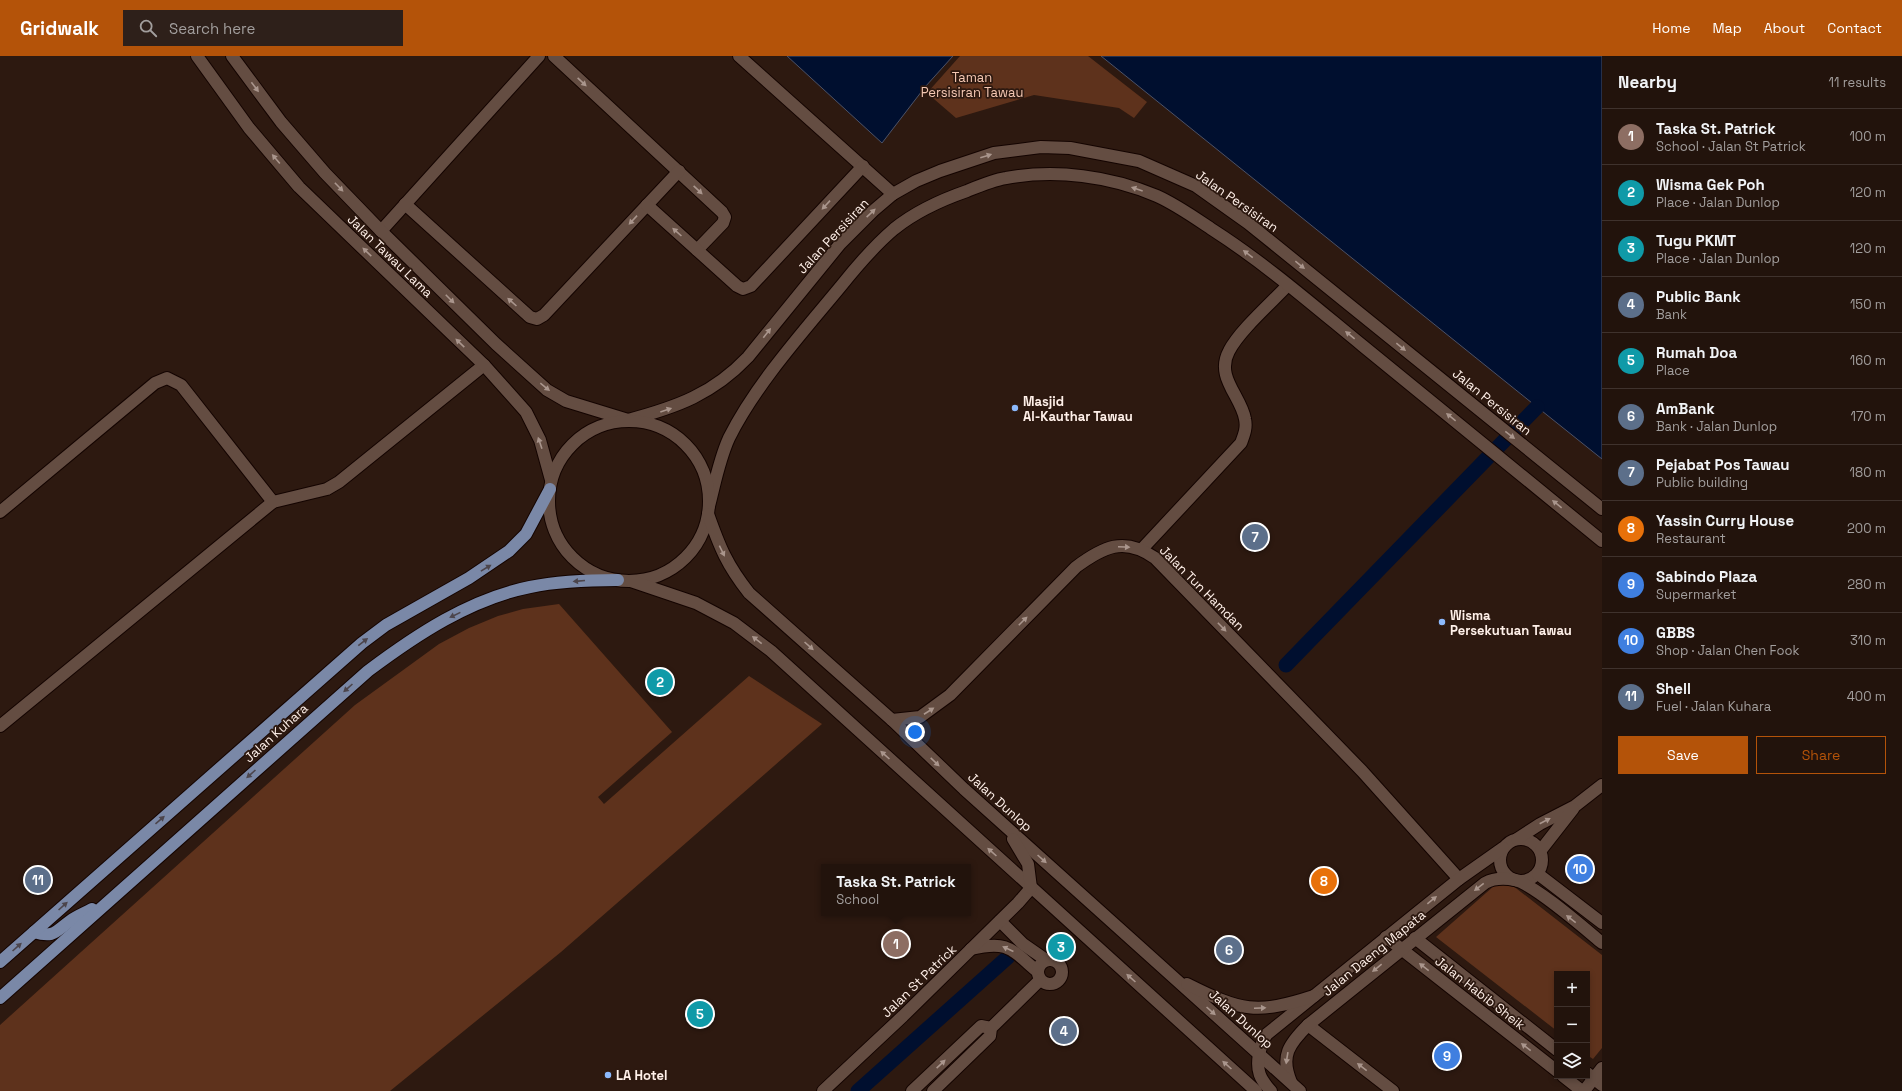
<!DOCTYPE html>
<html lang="en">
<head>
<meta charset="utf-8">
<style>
	:root { --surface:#22130c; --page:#2e201a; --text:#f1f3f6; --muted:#a29e9d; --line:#3f322d; --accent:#b45309 }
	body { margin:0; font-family:"Space Grotesk",sans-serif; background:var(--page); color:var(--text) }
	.controls { position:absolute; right:12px; bottom:12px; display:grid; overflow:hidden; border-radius:0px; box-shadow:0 2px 6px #0003 }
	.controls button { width:36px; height:36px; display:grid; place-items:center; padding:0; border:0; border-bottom:1px solid var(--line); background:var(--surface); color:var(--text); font:20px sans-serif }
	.you { position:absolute; left:915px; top:676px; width:14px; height:14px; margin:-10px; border:3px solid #fff; border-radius:50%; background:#1a73e8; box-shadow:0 0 0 6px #1a73e833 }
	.badge { display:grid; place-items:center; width:26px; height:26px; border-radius:50%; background:var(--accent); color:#fff; font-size:13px; font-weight:700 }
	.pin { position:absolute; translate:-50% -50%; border:2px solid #fff; box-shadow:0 1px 4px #0006 }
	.popup { position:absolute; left:821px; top:808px; width:150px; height:52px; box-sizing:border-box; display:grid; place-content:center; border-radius:0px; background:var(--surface); filter:drop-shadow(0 1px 3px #0005); font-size:13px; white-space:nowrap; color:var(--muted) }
	.popup b { font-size:15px; color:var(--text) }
	.popup::after { content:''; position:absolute; left:50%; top:100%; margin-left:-8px; border:8px solid transparent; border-top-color:var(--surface) }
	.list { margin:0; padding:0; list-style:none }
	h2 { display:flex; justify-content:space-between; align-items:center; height:52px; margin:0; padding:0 16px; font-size:17px }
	h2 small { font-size:13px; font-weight:400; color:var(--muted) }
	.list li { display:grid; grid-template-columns:26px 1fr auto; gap:12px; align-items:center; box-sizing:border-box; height:56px; padding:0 16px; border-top:1px solid var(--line) }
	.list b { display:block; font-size:15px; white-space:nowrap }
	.list p { margin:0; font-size:13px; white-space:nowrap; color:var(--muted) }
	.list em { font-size:13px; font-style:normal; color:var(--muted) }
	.actions { display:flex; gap:8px; padding:12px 16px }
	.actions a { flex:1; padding:9px 0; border:1px solid var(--accent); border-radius:0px; text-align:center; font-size:14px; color:var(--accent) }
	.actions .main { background:var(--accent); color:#fff }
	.icon { flex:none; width:22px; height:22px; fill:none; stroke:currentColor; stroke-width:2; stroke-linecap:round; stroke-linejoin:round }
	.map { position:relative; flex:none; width:1602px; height:1035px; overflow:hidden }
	header { display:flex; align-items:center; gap:24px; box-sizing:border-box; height:56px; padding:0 20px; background:var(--accent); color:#fff }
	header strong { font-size:19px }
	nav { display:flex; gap:22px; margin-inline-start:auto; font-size:14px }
	.search { width:280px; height:36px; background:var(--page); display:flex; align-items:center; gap:10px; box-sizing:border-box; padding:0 14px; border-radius:0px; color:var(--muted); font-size:15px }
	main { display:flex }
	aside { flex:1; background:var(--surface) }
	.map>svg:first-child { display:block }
	.green { fill:#5e321c }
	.water { fill:#000f2f; stroke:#4c5267 }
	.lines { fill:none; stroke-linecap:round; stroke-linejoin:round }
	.canal { stroke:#000f2f; stroke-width:15 }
	.minor-casing { stroke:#140400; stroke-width:14 }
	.tertiary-casing { stroke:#140400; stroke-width:14 }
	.secondary-casing { stroke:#140400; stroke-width:14 }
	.primary-casing { stroke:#140400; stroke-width:14 }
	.minor { stroke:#644d42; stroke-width:12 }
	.tertiary { stroke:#644d42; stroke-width:12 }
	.secondary { stroke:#644d42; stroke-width:12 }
	.primary { stroke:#7a88a7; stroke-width:12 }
	.oneway { fill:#aa968d }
	.oneway2 { fill:#4c454c }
	.poi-dot { fill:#8cb9fc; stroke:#2d1910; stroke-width:1.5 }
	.labels { text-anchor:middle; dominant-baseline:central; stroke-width:3.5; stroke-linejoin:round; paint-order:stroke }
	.park-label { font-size:13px; fill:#f5c8b3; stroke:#2d1910 }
	.street-label { font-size:13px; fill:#fff0e9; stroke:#2d1910 }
	.poi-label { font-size:13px; font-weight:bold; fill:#fff0e9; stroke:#2d1910; text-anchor:start }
</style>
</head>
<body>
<header>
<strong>Gridwalk</strong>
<div class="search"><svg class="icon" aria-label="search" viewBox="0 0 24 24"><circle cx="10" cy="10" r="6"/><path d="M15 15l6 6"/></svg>Search here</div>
<nav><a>Home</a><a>Map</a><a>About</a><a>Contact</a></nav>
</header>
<main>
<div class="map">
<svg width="1602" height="1035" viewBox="0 0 1602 1035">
	<rect width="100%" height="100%" fill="#2d1910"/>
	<g class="green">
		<path d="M960 0H1088L1147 46 1134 62 1119 52 1034 39 956 62 927 37Z"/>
		<path d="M559 548 672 676 598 741 604 748 749 620 822 668 561 896 390 1035H0V969L355 649 439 588 469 572 498 560 523 553Z"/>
		<path d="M1503 822 1602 899V992L1593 1003 1587 999V918H1557V975L1436 881Z"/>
	</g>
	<g class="water">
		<path d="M787 0H953L925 31 882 87Z"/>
		<path d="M1101 0H1602V403L1537 351Z"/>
	</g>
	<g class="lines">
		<g class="canal">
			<path d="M1286 609 1537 351"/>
			<path d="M858 1035 1008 901"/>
		</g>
		<g class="minor-casing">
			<g id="minor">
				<path d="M554 0 722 156 725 161 723 167 697 194"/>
				<path d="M739 0 893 138"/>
				<path d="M405 148 530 261 537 263 544 259 679 115"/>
				<path d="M647 149 737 230 743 233 751 230 863 110"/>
				<path d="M381 175 539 0"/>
				<path d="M0 456 155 327 167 322 181 329 273 446"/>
				<path d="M1142 493 1241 387C1244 379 1247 372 1245 363 1241 340 1215 321 1229 295 1239 275 1272 246 1288 229"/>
				<path d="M892 664 920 661 950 639 1076 511C1103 491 1124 480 1155 502L1362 715 1459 823"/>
				<path d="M0 670 273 446 327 433 339 426 484 309"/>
				<circle cx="1521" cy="804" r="21"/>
				<path d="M1517 783 1540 768 1575 750 1602 729"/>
				<path d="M1541 794 1573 753"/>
				<path d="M1538 818 1602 867"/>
				<path d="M1000 865 1023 888 1046 904"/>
				<path d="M1386 881 1557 1015"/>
				<path d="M1415 882 1557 994"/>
				<path d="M971 893C1008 884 1011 893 1038 916"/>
				<circle cx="1050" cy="916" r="12"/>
				<path d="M1308 969 1393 1035"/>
				<path d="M1259 998 1263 984 1267 978 1459 823 1503 792"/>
				<path d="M1587 1017 1602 1029"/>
				<path d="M1563 1020 1582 1035"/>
				<path d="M1291 1026C1280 1000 1289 988 1308 969L1485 827C1494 822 1504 822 1515 824 1535 829 1584 872 1602 887"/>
				<path d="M912 1035 981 970 991 972"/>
				<path d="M933 1035 990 980 991 972 1040 924"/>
				<path d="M1584 1035 1602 1012"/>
			</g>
		</g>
		<g class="tertiary-casing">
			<g id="tertiary">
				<path d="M628 364C677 351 713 338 748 301L840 188 873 155 893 138 916 125 940 115 994 97 1041 91 1070 92 1139 105 1196 130 1248 167 1602 453"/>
				<path d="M709 450C715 427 719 404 729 382 756 328 803 276 841 230 857 210 874 190 894 173 915 156 941 144 967 135 979 130 993 124 1006 122 1056 113 1110 120 1157 140 1177 149 1195 162 1213 174 1266 208 1314 250 1363 290 1443 355 1522 420 1602 485"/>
				<path d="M823 1035 903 960 1018 847 1031 832"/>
			</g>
		</g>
		<g class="secondary-casing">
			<g id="secondary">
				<path d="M197 0 249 72 299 131 484 309 526 356 540 384 551 424"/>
				<path d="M232 0 281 66 325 117 381 175 496 288 547 334 566 345 628 364"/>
				<circle cx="629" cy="445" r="80"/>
				<path d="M708 458C720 492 727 509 749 537L892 664 964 733 1300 1035"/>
				<path d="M631 525 696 547 734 567 771 595 1256 1035"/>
				<path d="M1013 783 1028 808 1031 832"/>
				<path d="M1187 928C1241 955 1256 959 1314 940"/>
				<path d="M1259 998C1256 1015 1260 1023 1271 1035"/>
			</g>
		</g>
		<g class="primary-casing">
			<g id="primary">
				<path d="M34 876C54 882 55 876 70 865 77 860 85 857 92 853"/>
				<path d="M0 906 362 587 386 569 469 522 509 495 526 478 550 433"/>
				<path d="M0 942 368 615C416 579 470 543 530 531 559 525 588 524 618 524"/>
			</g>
		</g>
		<use href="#minor" class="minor"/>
		<use href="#tertiary" class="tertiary"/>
		<use href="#secondary" class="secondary"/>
		<use href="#primary" class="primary"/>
	</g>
	<defs><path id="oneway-solid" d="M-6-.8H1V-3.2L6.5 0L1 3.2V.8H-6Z"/></defs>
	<g class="oneway">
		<use href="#oneway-solid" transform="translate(582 26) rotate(43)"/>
		<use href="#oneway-solid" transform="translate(255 31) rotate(53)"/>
		<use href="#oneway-solid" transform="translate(986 100) rotate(-17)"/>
		<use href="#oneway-solid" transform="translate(276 103) rotate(-130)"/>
		<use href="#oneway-solid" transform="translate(339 131) rotate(46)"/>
		<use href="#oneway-solid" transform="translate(1137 133) rotate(-161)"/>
		<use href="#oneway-solid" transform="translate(698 134) rotate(43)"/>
		<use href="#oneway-solid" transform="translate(826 149) rotate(133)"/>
		<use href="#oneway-solid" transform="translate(871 157) rotate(-43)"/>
		<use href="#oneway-solid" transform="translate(633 164) rotate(133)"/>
		<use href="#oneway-solid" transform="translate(677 176) rotate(-138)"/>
		<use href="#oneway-solid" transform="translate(367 196) rotate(-136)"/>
		<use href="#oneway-solid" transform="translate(1248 198) rotate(-143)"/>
		<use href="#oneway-solid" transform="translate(1300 209) rotate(39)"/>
		<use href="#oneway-solid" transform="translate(450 243) rotate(45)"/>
		<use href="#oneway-solid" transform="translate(512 246) rotate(-138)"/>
		<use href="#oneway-solid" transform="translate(767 277) rotate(-52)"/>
		<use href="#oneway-solid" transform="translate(1350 279) rotate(-141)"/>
		<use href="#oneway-solid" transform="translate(460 287) rotate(-136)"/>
		<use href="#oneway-solid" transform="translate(1401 291) rotate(39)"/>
		<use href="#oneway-solid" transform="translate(545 331) rotate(39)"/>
		<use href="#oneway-solid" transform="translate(666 354) rotate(-19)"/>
		<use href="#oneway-solid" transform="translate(1451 361) rotate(-141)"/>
		<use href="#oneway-solid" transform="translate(1510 379) rotate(38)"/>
		<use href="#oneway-solid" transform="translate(540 387) rotate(-109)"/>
		<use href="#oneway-solid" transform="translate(1557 448) rotate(-141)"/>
		<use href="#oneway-solid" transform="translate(1124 491) rotate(3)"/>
		<use href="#oneway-solid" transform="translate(722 495) rotate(64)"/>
		<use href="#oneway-solid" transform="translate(1023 565) rotate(-45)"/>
		<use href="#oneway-solid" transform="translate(1222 571) rotate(46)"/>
		<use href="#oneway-solid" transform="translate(757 584) rotate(-142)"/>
		<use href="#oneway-solid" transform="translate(809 590) rotate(42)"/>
		<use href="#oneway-solid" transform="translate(929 655) rotate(-33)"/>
		<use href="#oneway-solid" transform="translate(885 699) rotate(-138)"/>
		<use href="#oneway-solid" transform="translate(935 706) rotate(44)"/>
		<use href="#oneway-solid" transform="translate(1545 765) rotate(-27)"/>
		<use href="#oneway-solid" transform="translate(992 796) rotate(-138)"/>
		<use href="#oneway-solid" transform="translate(1042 803) rotate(42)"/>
		<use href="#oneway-solid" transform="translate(1479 831) rotate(142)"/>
		<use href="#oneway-solid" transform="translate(1432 844) rotate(-39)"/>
		<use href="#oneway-solid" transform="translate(1571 863) rotate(-142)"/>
		<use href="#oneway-solid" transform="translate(1008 893) rotate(-155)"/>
		<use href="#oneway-solid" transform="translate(1424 911) rotate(-142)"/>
		<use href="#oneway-solid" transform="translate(1377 912) rotate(141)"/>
		<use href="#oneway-solid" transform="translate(1131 922) rotate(-138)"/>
		<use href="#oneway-solid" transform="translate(1260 952) rotate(-2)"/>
		<use href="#oneway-solid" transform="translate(1211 955) rotate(42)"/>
		<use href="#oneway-solid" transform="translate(1526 991) rotate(-142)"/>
		<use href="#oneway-solid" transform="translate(1287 1002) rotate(99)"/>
		<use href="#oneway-solid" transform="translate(941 1008) rotate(-43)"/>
		<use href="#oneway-solid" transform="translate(1227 1009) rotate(-138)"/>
		<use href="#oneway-solid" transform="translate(1362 1011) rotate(-142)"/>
	</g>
	<g class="oneway2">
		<use href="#oneway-solid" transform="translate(486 512) rotate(-31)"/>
		<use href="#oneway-solid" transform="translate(579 525) rotate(175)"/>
		<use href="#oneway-solid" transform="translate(455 559) rotate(154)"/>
		<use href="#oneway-solid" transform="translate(363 586) rotate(-38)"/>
		<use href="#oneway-solid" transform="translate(348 632) rotate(138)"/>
		<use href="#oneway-solid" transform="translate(251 718) rotate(138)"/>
		<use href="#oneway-solid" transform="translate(160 764) rotate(-41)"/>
		<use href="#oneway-solid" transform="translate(63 850) rotate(-42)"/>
		<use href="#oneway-solid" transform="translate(17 891) rotate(-42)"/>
	</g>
	<g class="poi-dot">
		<circle cx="1015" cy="352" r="4"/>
		<circle cx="1442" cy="566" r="4"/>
		<circle cx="608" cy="1019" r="4"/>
	</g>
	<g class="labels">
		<g class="park-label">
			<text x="972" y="21">Taman<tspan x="972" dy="15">Persisiran Tawau</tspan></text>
		</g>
		<g class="street-label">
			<text transform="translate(1237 145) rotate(35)">Jalan Persisiran</text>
			<text transform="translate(833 180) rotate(-47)">Jalan Persisiran</text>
			<text transform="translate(390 200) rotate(44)">Jalan Tawau Lama</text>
			<text transform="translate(1492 346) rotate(39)">Jalan Persisiran</text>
			<text transform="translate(1202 532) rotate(45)">Jalan Tun Hamdan</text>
			<text transform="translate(276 677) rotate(-42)">Jalan Kuhara</text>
			<text transform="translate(1000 746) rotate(42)">Jalan Dunlop</text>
			<text transform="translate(1374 897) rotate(-39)">Jalan Daeng Mapata</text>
			<text transform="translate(919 925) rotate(-44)">Jalan St Patrick</text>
			<text transform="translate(1480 937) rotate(38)">Jalan Habib Sheik</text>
			<text transform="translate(1241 963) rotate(42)">Jalan Dunlop</text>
		</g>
		<g class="poi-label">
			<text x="1023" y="345">Masjid<tspan x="1023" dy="15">Al-Kauthar Tawau</tspan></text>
			<text x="1450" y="559">Wisma<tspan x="1450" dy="15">Persekutuan Tawau</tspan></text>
			<text x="616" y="1019">LA Hotel</text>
		</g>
	</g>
</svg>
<div class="controls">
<button>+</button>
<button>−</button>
<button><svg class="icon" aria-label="layers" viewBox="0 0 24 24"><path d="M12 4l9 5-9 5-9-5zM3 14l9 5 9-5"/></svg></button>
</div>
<div class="you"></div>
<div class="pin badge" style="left:896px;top:888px;background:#8d6e63">1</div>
<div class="popup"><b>Taska St. Patrick</b>School</div>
<div class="pin badge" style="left:660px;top:626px;background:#0f9aa8">2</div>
<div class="pin badge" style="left:1061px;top:891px;background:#0f9aa8">3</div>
<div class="pin badge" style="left:1064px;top:975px;background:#5c6f8a">4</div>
<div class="pin badge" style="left:700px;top:958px;background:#0f9aa8">5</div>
<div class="pin badge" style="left:1229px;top:894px;background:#5c6f8a">6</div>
<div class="pin badge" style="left:1255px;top:481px;background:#5c6f8a">7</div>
<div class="pin badge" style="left:1324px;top:825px;background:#e8710a">8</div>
<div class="pin badge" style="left:1447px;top:1000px;background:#3f7fe0">9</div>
<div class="pin badge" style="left:1580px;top:813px;background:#3f7fe0">10</div>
<div class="pin badge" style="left:38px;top:824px;background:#5c6f8a">11</div>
</div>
<aside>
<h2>Nearby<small>11 results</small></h2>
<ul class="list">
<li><span class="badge" style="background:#8d6e63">1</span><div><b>Taska St. Patrick</b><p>School · Jalan St Patrick</p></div><em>100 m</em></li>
<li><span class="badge" style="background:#0f9aa8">2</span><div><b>Wisma Gek Poh</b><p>Place · Jalan Dunlop</p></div><em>120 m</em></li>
<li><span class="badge" style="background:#0f9aa8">3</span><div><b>Tugu PKMT</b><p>Place · Jalan Dunlop</p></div><em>120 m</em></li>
<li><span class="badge" style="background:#5c6f8a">4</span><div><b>Public Bank</b><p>Bank</p></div><em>150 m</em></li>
<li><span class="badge" style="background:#0f9aa8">5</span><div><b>Rumah Doa</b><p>Place</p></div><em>160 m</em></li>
<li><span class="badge" style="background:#5c6f8a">6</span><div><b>AmBank</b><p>Bank · Jalan Dunlop</p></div><em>170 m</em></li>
<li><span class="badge" style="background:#5c6f8a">7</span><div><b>Pejabat Pos Tawau</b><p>Public building</p></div><em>180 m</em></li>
<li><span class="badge" style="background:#e8710a">8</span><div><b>Yassin Curry House</b><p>Restaurant</p></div><em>200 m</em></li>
<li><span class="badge" style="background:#3f7fe0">9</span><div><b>Sabindo Plaza</b><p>Supermarket</p></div><em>280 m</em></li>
<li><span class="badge" style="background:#3f7fe0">10</span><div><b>GBBS</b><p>Shop · Jalan Chen Fook</p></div><em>310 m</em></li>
<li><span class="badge" style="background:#5c6f8a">11</span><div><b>Shell</b><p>Fuel · Jalan Kuhara</p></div><em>400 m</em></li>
</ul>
<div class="actions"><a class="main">Save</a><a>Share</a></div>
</aside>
</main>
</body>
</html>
